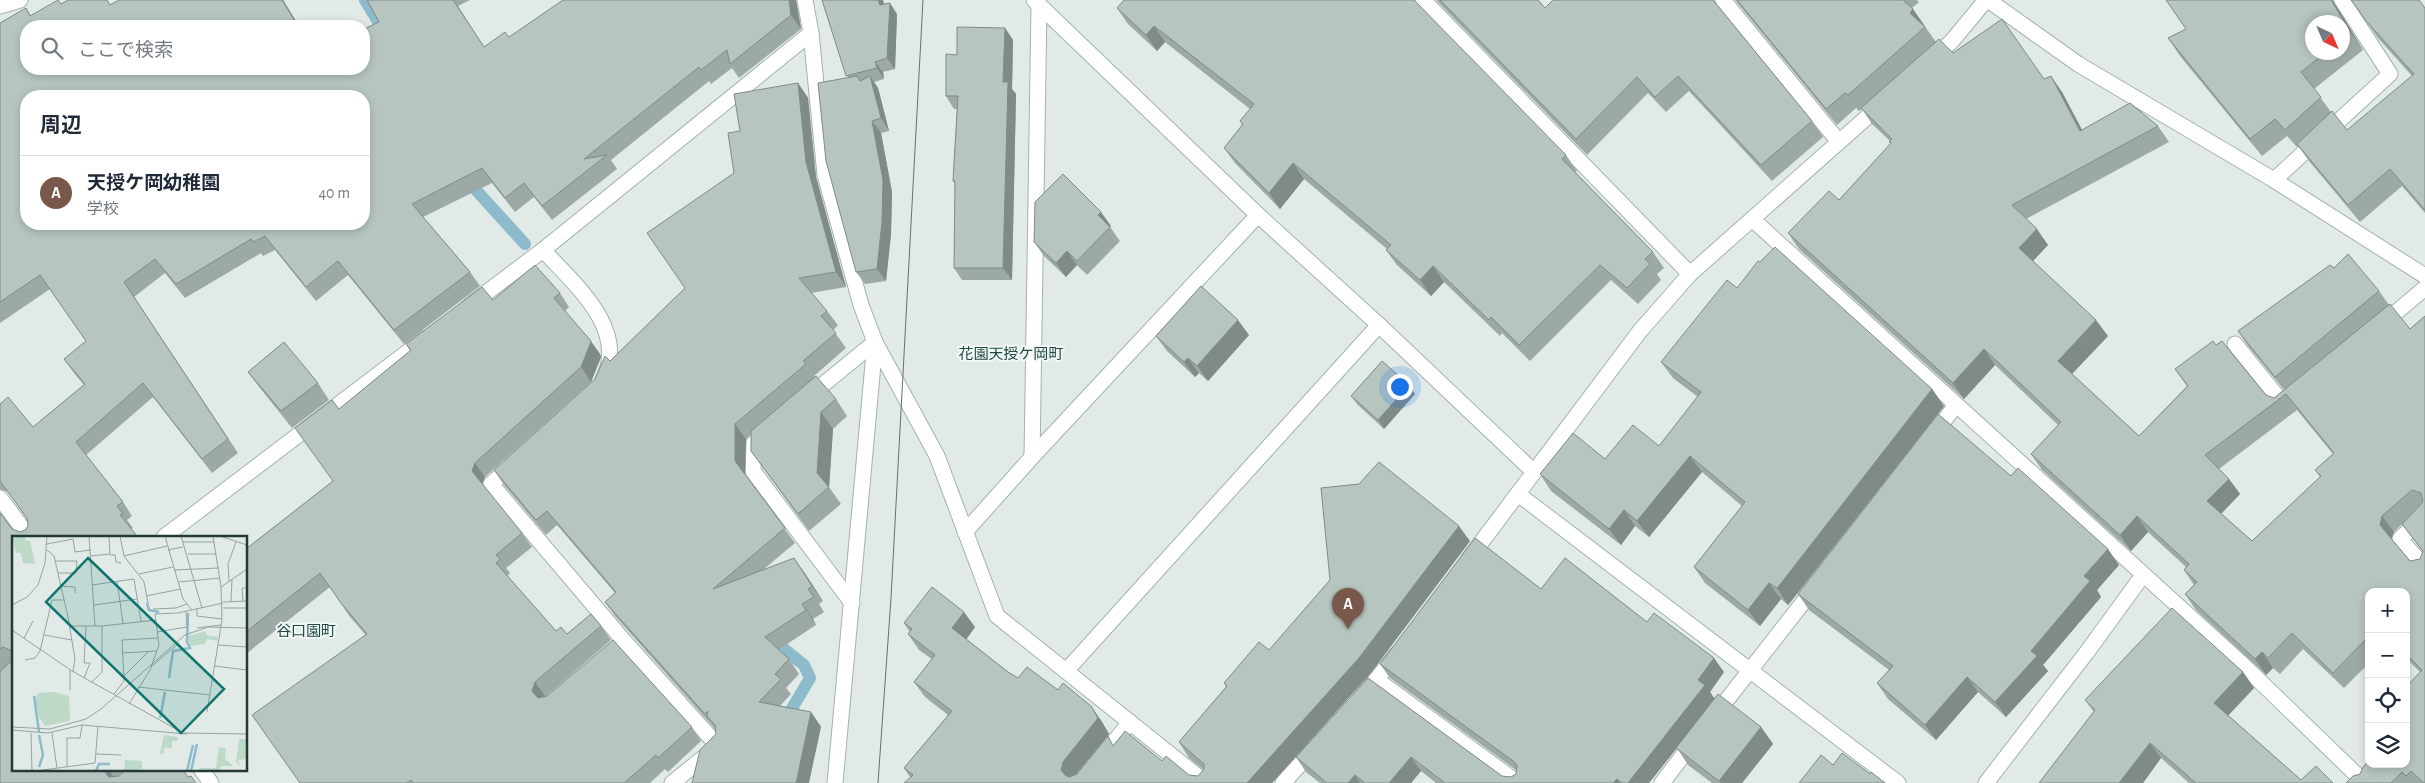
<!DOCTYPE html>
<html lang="ja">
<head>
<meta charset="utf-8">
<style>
	:root { --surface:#fff; --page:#f6f6f7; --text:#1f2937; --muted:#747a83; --line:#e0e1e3; --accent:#79584b }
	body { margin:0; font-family:"Alegreya Sans","Noto Sans JP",sans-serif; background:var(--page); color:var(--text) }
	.controls { position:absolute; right:15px; bottom:15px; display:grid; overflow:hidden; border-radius:10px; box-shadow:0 2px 8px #0003 }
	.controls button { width:45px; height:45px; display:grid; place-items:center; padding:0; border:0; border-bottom:1px solid var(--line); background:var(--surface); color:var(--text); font:25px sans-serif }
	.compass { position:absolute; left:2305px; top:15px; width:45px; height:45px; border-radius:50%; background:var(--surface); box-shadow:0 2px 8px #0003; rotate:136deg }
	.you { position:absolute; left:1399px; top:386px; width:18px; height:18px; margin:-12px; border:4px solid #fff; border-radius:50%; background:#1a73e8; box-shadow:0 0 0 8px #1a73e833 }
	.badge { display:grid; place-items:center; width:32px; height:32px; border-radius:50%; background:var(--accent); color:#fff; font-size:16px; font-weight:700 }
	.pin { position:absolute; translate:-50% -41px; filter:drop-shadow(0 1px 2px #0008) }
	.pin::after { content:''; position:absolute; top:26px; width:18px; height:15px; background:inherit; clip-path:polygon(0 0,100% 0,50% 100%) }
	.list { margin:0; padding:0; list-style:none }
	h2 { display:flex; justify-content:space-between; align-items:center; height:65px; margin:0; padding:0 20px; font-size:21px }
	h2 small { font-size:16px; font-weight:400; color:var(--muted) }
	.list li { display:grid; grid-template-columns:32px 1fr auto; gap:15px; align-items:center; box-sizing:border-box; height:75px; padding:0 20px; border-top:1px solid var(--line) }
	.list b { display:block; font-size:19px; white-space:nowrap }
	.list p { margin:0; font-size:16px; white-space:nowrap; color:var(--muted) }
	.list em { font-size:16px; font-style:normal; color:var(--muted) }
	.icon { flex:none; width:28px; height:28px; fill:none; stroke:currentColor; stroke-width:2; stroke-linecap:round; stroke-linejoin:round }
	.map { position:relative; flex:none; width:2425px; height:783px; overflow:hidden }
	.search { position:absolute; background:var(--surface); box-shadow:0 2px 8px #0003; left:20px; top:20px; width:350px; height:55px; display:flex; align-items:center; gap:12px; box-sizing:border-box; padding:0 18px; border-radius:20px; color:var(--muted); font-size:19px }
	.panel { position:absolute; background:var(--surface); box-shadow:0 2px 8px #0003; left:20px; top:90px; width:350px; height:140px; border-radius:20px }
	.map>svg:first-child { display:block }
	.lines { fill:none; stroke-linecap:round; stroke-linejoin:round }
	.stream { stroke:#8dbbcb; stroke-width:12 }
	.lane-casing { stroke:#a4b2ae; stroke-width:17 }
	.street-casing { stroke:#a4b2ae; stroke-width:17 }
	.secondary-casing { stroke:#a1b5b0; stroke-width:17 }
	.lane { stroke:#fff; stroke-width:15 }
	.street { stroke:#fff; stroke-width:15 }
	.secondary { stroke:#fff; stroke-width:15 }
	.tram { stroke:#5d7572; stroke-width:1 }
	.wall { fill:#9da9a6; fill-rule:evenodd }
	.shaded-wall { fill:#808a87 }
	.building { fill:#b7c5c1; stroke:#808a87; fill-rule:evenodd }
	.labels { text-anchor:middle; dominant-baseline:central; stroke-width:4; stroke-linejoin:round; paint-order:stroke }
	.neighbourhood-label { font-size:15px; fill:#214a45; stroke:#f1f7f5 }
	.inset-river { fill:none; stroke:#8dbbcb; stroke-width:2.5 }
	.inset-road { fill:none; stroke:#95a4a0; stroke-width:1 }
	.view { fill:#0f766e; fill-opacity:0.15; stroke:#0f766e; stroke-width:2.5 }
	.inset-edge { fill:none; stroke:#233a36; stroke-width:2.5 }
</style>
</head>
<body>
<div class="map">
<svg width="2425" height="783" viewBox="0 0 2425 783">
	<rect width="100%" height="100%" fill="#e1eae7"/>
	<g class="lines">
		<g class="stream">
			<path d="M365 0 386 35"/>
			<path d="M466 179 525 244"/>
			<path d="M769 637 804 665 810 678 784 722"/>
		</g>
		<g class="lane-casing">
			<g id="lane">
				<path d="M543 250C574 284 629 329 603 380"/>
				<path d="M1379 325 1534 472"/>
				<path d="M808 397 875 342"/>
				<path d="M760 438 754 443 753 471 852 603"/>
				<path d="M514 464 491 484 624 641 718 746 672 783"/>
			</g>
		</g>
		<g class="street-casing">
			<g id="street">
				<path d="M805 0 811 33 825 175 861 305 875 342 937 456 997 616 1206 783"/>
				<path d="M1034 0 1258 215 1379 325 1066 671"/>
				<path d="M1423 0 1690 274"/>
				<path d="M1723 0 1839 142"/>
				<path d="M1988 0 2078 64 2274 180 2425 276"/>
				<path d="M1932 59 1952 41 1986 0"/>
				<path d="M2274 180 2390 74 2342 0"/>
				<path d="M1752 219 2241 663 2365 783"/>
				<path d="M470 305 543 250 811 33"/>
				<path d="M2381 325 2425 288"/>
				<path d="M2235 344 2284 405 2290 400"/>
				<path d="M1933 435 1956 405"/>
				<path d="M1032 457 1039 4"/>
				<path d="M1518 494 1898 783"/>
				<path d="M0 498 29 537"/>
				<path d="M2425 515 2400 539 2425 568"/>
				<path d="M965 532 1032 457 1258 215"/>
				<path d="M164 537 426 338"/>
				<path d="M1468 560 1640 331 1690 274 1883 103"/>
				<path d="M1377 680 1518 783"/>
				<path d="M1361 698 1397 654"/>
				<path d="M1715 715 1816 586"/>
				<path d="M201 769 211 783"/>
				<path d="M835 783 875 342"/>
				<path d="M1081 783 1130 722"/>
				<path d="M1283 783 1313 750"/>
				<path d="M1662 783 1694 741"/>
				<path d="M1986 783 2087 652 2143 575"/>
			</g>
		</g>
		<g class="secondary-casing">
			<path id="secondary" d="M0 6 20 0"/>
		</g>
		<use href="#lane" class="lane"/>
		<use href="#street" class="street"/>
		<use href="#secondary" class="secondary"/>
		<path class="tram" d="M878 783 891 598 923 0"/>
	</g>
	<g class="wall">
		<path d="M119 0H283L299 26H26L364 69 379 22 367 0H470L458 6 484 47 509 37 796 0 801 29 739 78 732 68 711 84 709 81 611 160 617 169 552 220 534 197 515 212 492 183 423 217 470 272 480 286 404 344 348 275 316 301 275 250 263 256 261 253 185 298 165 273 134 297 238 453 212 473 153 397 86 455 123 502 132 516 127 520 133 528 131 529 14 537V769H126L118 776 188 777 196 783H0V513L12 529 20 532 25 530 28 526 27 519 8 492 0 489V404L33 427 84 385 74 373 64 359 86 341 50 289 0 323V23L26 8 31 16 61 4H112Z"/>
		<path d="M822 0H883L884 4 897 14 895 69 883 72 884 79 874 82 878 88 889 131 881 133 892 192 891 234 886 281 865 284 856 272 848 77Z"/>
		<path d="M1436 0H1538L1545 8 1553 0H1714V1L1812 121 1823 137 1772 181 1689 91 1666 112 1648 93 1587 155Z"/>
		<path d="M1735 0H1917L1919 2 1912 8 1936 42 1953 53 2044 79 2062 92 2082 130 2158 126 2169 142 2026 219 2048 245 2033 261 2108 336 2072 374 2139 436 2187 386 2175 369 2216 345 2266 395 2274 398 2284 390 2248 346 2238 331 2334 268 2379 291 2389 305 2410 329 2425 316V783H2346L2406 764 2420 672 2406 658V592H2369V663L2344 688 2303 649 2280 674 2273 668 2266 675 2196 610 2185 594 2194 585 2184 570 2186 567 2148 532 2131 551 2042 470 2031 454 2058 425 1995 365 1964 399 1799 249 1788 233 1839 200 1891 144 1890 141 1872 124 1862 109 1859 111 1856 108 1837 125ZM2297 410 2333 454 2315 470 2320 477 2252 541 2221 514 2240 494 2229 479 2219 469ZM2402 524 2423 552 2420 559 2410 561 2391 538 2394 532Z"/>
		<path d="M2351 0 2425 8V213L2402 186 2360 222 2309 161 2298 146 2297 147 2287 136 2262 156 2180 56 2168 38 2186 29 2333 1 2363 50 2314 89 2331 112 2347 130 2412 76 2378 38ZM2342 22V52H2312Z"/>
		<path d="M1117 8 1566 155 1577 171 1575 172 1653 252 1664 268 1657 274 1661 280 1638 304 1611 280 1530 361 1502 333 1500 336 1444 282 1431 296 1397 265 1386 250 1387 249 1304 179 1280 209 1235 163 1224 148 1242 125 1240 121 1250 109 1165 42 1157 51 1128 24Z"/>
		<path d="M1005 28 1013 40 1012 89 1016 94 1012 280H962L954 268 955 184 953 181 957 109H954L946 96Z"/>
		<path d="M798 83 808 98 816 177 846 287 811 293 827 311 838 325 833 330 846 348 814 376 836 399 847 416 833 429 829 487 841 504 809 531 751 451V434L746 439 745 475 795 543 764 569 804 572 823 601 819 604 824 612 813 619 816 625 778 650 789 659 799 674 786 688 791 694 780 706 811 712 821 727 716 734 715 729 615 616 605 602 615 593 557 525 546 535 504 485 494 470 595 379 610 361 685 288 734 173 740 131Z"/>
		<path d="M1111 226 1110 227 1120 241 1087 275 1077 265 1066 277 1044 256 1034 242Z"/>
		<path d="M1737 288 1932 389 1944 406 1794 598 1788 605 1781 599 1760 626 1705 583 1694 567 1742 506 1702 472 1649 537 1635 526 1621 545 1551 491 1540 474 1659 446 1698 397 1673 378 1661 362Z"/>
		<path d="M560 293 569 307 565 311 590 340 600 354 601 357 591 382 485 477 482 484 522 533 532 547 506 568 510 573 507 576 556 631 567 634 601 626 611 640 545 697 692 727 701 741 668 772 665 769 650 783H300L365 634 350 617 330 587 246 654V549L333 481 339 409 410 351 406 344 493 300Z"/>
		<path d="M1249 335 1208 381 1199 373 1195 377 1167 351 1156 336Z"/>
		<path d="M248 372 318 383 329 400 292 428 260 388Z"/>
		<path d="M1415 394 1384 429 1357 404 1351 396Z"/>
		<path d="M1470 541 1370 674 1272 783 910 777 904 768 948 715 925 697 914 682 932 659 919 650 908 634 910 632 904 623 975 627 966 639 1008 672 1018 678 1058 690 1091 706 1102 722 1109 734 1076 774 1114 745 1162 761 1189 775 1198 776 1204 770 1189 758 1179 742 1226 687 1224 683 1269 650Z"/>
		<path d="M2119 565 2097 590 2101 597 2043 665 2048 671 2006 717 1978 692 1936 740 1888 699 1877 683 1889 670 1809 610 1798 594Z"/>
		<path d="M1541 589 1647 622 1724 672 1710 692 1715 699 1761 727 1773 744 1742 783H1712L1688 765 1677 748 1649 783H1436L1421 771 1411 783H1320L1306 772 1296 757 1368 678 1502 776 1511 777 1516 774V770L1390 678 1380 664Z"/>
		<path d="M2243 672 2254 688 2228 715 2301 780 2333 783H2189L2161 758 2143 783H2039L2094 712 2085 700Z"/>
	</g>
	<g class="shaded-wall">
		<path d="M282 0H283L299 26H298Z"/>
		<path d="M789 0H796L801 29 791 15Z"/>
		<path d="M878 0H883L887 16 880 5Z"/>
		<path d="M2331 0H2333V1L2363 50 2351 33Z"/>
		<path d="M890 3 897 14 895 69 887 58Z"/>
		<path d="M1913 9 1924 25 1921 28 1910 13Z"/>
		<path d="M1154 26 1165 42 1157 51 1146 35Z"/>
		<path d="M1005 28 1013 40 1012 89 1016 94 1012 280 1003 268V82Z"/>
		<path d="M875 62 883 72 884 79 877 68Z"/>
		<path d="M870 76 878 88 889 131 881 118Z"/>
		<path d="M2051 76 2062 92 2091 147 2080 131Z"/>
		<path d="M798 83 808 98 816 177 846 287 836 272 806 162Z"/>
		<path d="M872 121 881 133 892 192 891 234 886 281 877 269Z"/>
		<path d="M1293 163 1304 179 1280 209 1269 193Z"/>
		<path d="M1101 212 1111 226 1110 227 1098 215Z"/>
		<path d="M2037 229 2048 245 2030 264 2019 248Z"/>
		<path d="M1067 251 1077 265 1066 277 1056 263Z"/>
		<path d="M1433 266 1444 282 1431 296 1420 280Z"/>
		<path d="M1238 320 1249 335 1208 381 1197 366Z"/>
		<path d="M2096 320 2108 336 2069 377 2058 361Z"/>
		<path d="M590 340 600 354 601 357 591 382 581 367Z"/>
		<path d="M1984 349 1995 365 1964 399 1953 383Z"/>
		<path d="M1188 358 1199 373 1195 377 1184 362Z"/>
		<path d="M1409 385 1415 394 1384 429 1378 420Z"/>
		<path d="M1932 389 1944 406 1788 605 1777 588Z"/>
		<path d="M821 412 833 429 829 487 817 473Z"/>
		<path d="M735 424 746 439 745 476 735 461Z"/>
		<path d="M1690 456 1702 472 1649 537 1637 521Z"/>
		<path d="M475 463 485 477 482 485 472 471Z"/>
		<path d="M2229 479 2240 494 2218 517 2207 501Z"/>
		<path d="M1624 510 1635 526 1621 545 1609 529Z"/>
		<path d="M2137 516 2148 532 2131 551 2120 535Z"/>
		<path d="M2382 516 2394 532 2391 540 2380 525Z"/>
		<path d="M1459 526 1470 541 1370 674 1272 783H1247Z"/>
		<path d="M2108 549 2119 565 2097 590 2101 597 2043 665 2048 671 2006 717 1995 702 2084 576Z"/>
		<path d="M794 558 804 572 823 601 812 586Z"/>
		<path d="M1769 583 1781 599 1760 626 1748 610Z"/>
		<path d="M802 604 813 619 816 625Z"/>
		<path d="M964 612 975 627 963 644 952 628Z"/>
		<path d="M2262 652 2273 668 2266 675 2255 659Z"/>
		<path d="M1714 658 1724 672 1710 692 1715 700 1649 783H1628L1698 680Z"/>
		<path d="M2243 672 2254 688 2225 719 2214 703Z"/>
		<path d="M1967 677 1978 692 1936 740 1925 725Z"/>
		<path d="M535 682 545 696 542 705 532 691Z"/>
		<path d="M1091 706 1102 722 1109 734 1073 778 1070 783 1061 770 1063 762Z"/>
		<path d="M811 712 821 727 809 783H796Z"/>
		<path d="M1761 727 1773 744 1742 783H1721L1719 781Z"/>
		<path d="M2150 743 2161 758 2143 783H2119Z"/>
		<path d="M1411 757 1421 771 1411 783H1389Z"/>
		<path d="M104 769H108L115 779 114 783 104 771Z"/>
		<path d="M1355 775 1360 783H1348Z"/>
		<path d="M1617 779 1620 783H1613Z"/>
	</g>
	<g class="building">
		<path d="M58 0 61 4 68 0H107L110 5 119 0H282L298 26H26V69H364V29L379 22 367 0H453L484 47 505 32 509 37 563 0H789L791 15 730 64 727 50 701 70 699 67 584 159 607 155 542 206 524 183 505 198 482 168 412 204 470 272 394 330 338 261 306 287 265 236 253 242 251 239 176 284 155 259 124 282 228 439 202 459 143 383 76 442 123 502 117 506 123 514 120 515 138 537H14V769H104V771L109 777 119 776 127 769H182L188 777 191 776 196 783H0V671L13 660 12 651 3 647 0 649V513L12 529 20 532 25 530 28 526 27 518 0 481V404L8 397 33 427 85 384 64 359 86 341 40 275 0 302V23L26 8 30 16ZM26 96H364V224H26Z"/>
		<path d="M822 0H878L880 5 890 3 887 58 875 62 877 68 846 76Z"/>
		<path d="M1124 0H1414L1566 155 1562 159 1653 252 1645 259 1650 264 1627 288 1600 265 1519 345 1491 317 1489 320 1433 266 1420 280 1386 250 1391 245 1293 163 1269 193 1224 148 1243 124 1240 121 1254 104 1154 26 1146 35 1117 8Z"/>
		<path d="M1440 0H1538L1545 8 1553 0H1713L1812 121 1761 165 1678 76 1655 97 1637 77 1576 139Z"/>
		<path d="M1737 0H1903L1913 9 1910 13 1925 27 1848 95 1845 93 1826 109Z"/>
		<path d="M2166 0H2331L2351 33 2342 40V22H2312V52H2326L2301 72 2321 97 2285 130 2275 119 2250 139 2168 38 2186 29Z"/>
		<path d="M2351 0H2419L2425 8V210L2390 169 2348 205 2297 144 2332 111 2347 130 2414 74 2366 21Z"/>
		<path d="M2002 19 2044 79 2051 76 2080 131 2130 103 2158 126 2012 205 2037 229 2019 248 2096 320 2058 361 2139 436 2188 386 2175 369 2213 341 2216 345 2222 341 2266 395 2274 398 2390 304 2410 329 2425 316V783H2424L2411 771 2406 776 2402 772 2391 783H2346L2353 776 2360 774 2363 767 2369 761V764H2406V687L2422 670 2406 654V592H2369V636L2333 673 2292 633 2268 658 2262 652 2255 659 2185 594 2197 582 2184 570 2189 564 2137 516 2120 535 2031 454 2061 422 1984 349 1953 383 1788 233 1829 191 1839 200 1891 143 1889 142 1892 139 1861 108 1939 39 1953 53ZM2286 394 2334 453 2315 470 2321 476 2252 541 2207 501 2229 479 2205 455ZM2412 490 2421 493 2423 502 2402 524 2423 551 2420 559 2410 561 2380 525 2382 516Z"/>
		<path d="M957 27 1005 28 1003 82H1008L1003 268H954L955 181H953L958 96H946V54L957 55Z"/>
		<path d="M857 76 860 81 870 76 881 118 872 121 883 180 882 222 877 269 856 272 826 161 818 83Z"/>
		<path d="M798 83 806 162 836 272 799 278 827 311 821 316 836 333 803 361 806 364 735 424V461L785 528 713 589 794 558 812 586 808 589 814 597 802 604 806 610 765 637 789 659 775 674 781 679 759 702 811 712 796 783H692L700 750 716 734 715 725 707 716 708 711 705 714 605 602 616 592 547 511 536 520 494 470 595 379 605 356 610 361 685 288 647 233 734 173 728 133 740 131 734 94Z"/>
		<path d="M1063 174 1101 212 1098 215 1110 227 1077 261 1067 251 1056 263 1034 242 1035 202Z"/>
		<path d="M1775 247 1932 389 1782 582 1777 588 1769 583 1748 610 1694 567 1745 502 1690 456 1637 521 1624 510 1609 529 1540 474 1573 433 1605 459 1633 425 1659 446 1701 392 1661 362 1727 280 1737 288 1758 261 1760 262Z"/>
		<path d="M2348 254 2379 291 2275 377 2238 331 2330 265 2334 268Z"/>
		<path d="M535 265 560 293 554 298 590 340 591 342 581 367 475 463 472 471 522 533 496 555 500 559 496 563 556 631 561 627 567 634 591 614 601 626 535 682 532 691 538 698 547 696 613 640 692 727 658 758 656 755 624 783H413L411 780 407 783H300L252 715 367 634 341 603 320 573 246 632V549L333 481 295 428 332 400 339 409 411 350 406 344 482 287 493 300Z"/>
		<path d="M1201 286 1238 320 1197 366 1188 358 1184 362 1156 336Z"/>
		<path d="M284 342 318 383 281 411 248 372Z"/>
		<path d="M1382 361 1409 385 1378 420 1351 396Z"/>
		<path d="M816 376 836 399 821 412 817 473 829 487 798 514 751 451V431Z"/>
		<path d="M1938 414 2011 476 2018 468 2108 549 2084 576 2090 581 2031 651 2037 656 1995 702 1967 677 1925 725 1877 683 1893 666 1798 594Z"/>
		<path d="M1379 462 1459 526 1359 658 1247 783H904L913 775 904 768 952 711 914 682 935 655 908 634 912 629 904 623 932 587 964 612 952 628 1008 672 1018 678 1027 667 1058 690 1063 683 1091 706 1098 718 1063 762 1061 770 1065 775 1069 777 1077 774 1108 736 1113 746 1125 731 1162 761 1166 756 1189 775 1198 776 1204 769V764L1179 742 1227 686 1224 683 1259 642 1269 650 1330 580 1321 488 1359 484Z"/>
		<path d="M1475 538 1541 589 1565 558 1647 622 1654 613 1714 658 1698 680 1705 685 1628 783H1622L1617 779 1613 783H1445L1411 757 1389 783H1365L1355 775 1348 783H1327L1296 757 1368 678 1502 776 1511 777 1516 774 1517 765 1513 761 1380 664Z"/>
		<path d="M2172 608 2243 672 2214 703 2301 780 2316 766 2333 783H2196L2150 743 2119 783H2039L2095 710 2085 700Z"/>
		<path d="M1718 694 1761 727 1719 781 1676 748Z"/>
		<path d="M1842 753 1870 774 1871 772 1885 783H1799L1821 755 1833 765Z"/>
	</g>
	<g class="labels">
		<g class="neighbourhood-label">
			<text x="1011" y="354">花園天授ケ岡町</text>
			<text x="306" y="631">谷口園町</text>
		</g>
	</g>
	<g transform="translate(12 536)">
		<rect width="235" height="235" fill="#e1eae7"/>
		<path d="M0 0H13L14 5 18 4 23 28 11 27 9 17H4ZM194 95V99L206 101 205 105 195 103 193 108 178 110 176 100ZM42 156 57 160 58 185 33 190 27 181 23 162 26 157ZM152 199 166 201 165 205H160V213L153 211 151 218H148ZM227 203H235V223L226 224 228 231 224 226ZM207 211 214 212 213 223 221 230H209L208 235H186L188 232H204ZM113 224 130 225V233L112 235Z" fill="#bcdac7"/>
		<path class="inset-river" d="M135 67 137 74 147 76M157 142 161 115 178 112 175 106 176 77M22 160 27 196M148 182 153 156M27 199 31 219 27 231M84 235 87 228H98M175 235 181 209M179 235 185 208"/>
		<path class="inset-road" d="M77 0 83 90M108 0 112 20 132 46 136 67M153 0 171 63 180 74M169 0 190 72M208 0 235 9M171 6H202M35 8 61 3 63 16 79 14M35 14 42 20 56 81 63 123 61 136M156 14 171 11M176 18H204M98 19H103L104 26 109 27M79 20 98 18 97 0M112 20 155 10M43 25H65L64 37H46M162 34 207 32M127 38 161 31M105 45 111 87M217 45 216 28 224 6M167 46 208 42M80 49 122 43 129 85M48 50 63 51V57M209 51 235 33M134 60 169 53M231 65 230 52H235M211 66 235 65M219 66 220 43M0 69 15 61 26 49 33 27 35 0M82 69 125 63M211 72H235M141 73 164 72 175 68M185 73V80L210 83M58 90H90L144 84M185 92 209 89M0 94 60 135 171 197 235 198M145 96 175 91 174 75M32 99 60 104M12 102 21 85M206 109 235 111M111 117 144 115M13 124 23 122 28 115 40 64H52M202 130 235 134M139 131 167 107M58 134V154M112 140 136 116M72 142 78 127H72L74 90M80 146 90 136V90M126 151 198 159M102 158 112 145 110 104 146 102M117 168 138 134 147 109 143 78 166 77 211 67M195 176 210 84 209 51 201 0M0 191 38 193 74 183 89 173 173 99 196 91 235 92M0 194 36 197 70 189 175 198M19 197 20 235M40 197 45 232M84 218 109 219M55 231V202H68L70 189M24 235 83 227 86 190"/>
		<path class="view" d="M76 22 212 153 169 197 34 66Z"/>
		<rect width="235" height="235" class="inset-edge"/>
	</g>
</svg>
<div class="controls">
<button>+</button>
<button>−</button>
<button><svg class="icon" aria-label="locate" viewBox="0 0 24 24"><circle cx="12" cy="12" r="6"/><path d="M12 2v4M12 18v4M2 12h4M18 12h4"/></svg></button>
<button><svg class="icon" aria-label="layers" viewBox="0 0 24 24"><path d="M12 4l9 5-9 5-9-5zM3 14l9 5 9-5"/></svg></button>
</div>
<svg class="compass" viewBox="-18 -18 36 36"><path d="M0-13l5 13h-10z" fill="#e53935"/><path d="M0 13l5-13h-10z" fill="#747a83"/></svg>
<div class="you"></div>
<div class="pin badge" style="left:1348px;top:629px">A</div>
<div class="search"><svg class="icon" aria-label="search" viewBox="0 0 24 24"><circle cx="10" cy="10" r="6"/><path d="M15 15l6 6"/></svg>ここで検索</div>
<section class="panel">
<h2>周辺<small></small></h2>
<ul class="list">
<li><span class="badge">A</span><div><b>天授ケ岡幼稚園</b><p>学校</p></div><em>40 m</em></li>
</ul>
</section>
</div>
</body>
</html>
